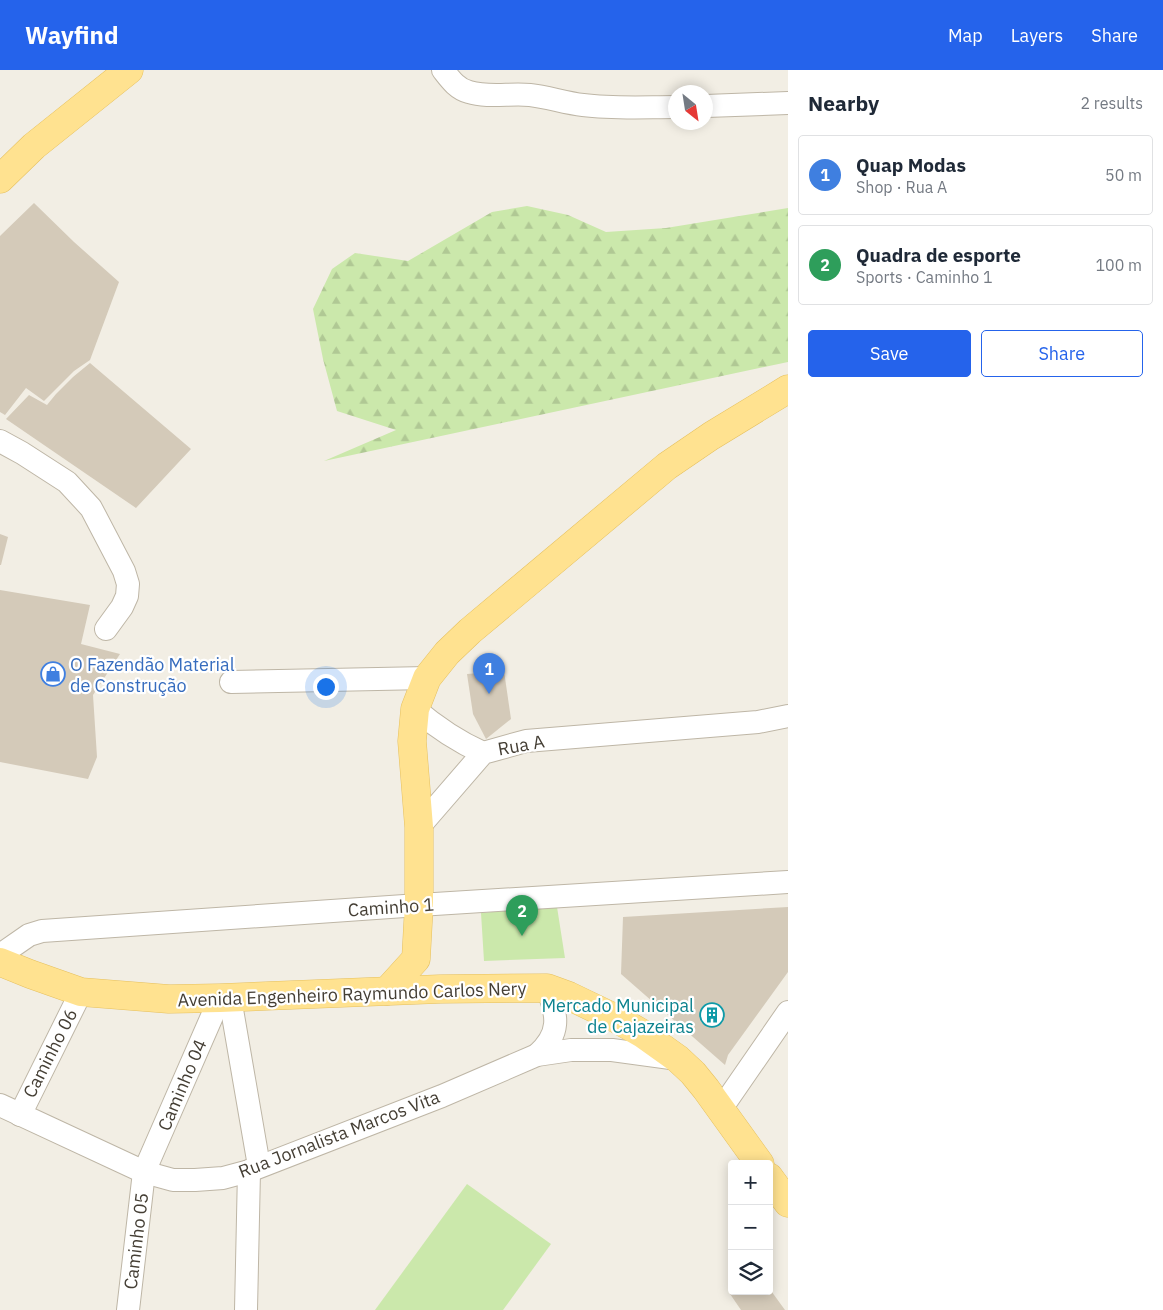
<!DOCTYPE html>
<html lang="en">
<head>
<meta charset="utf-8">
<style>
	:root { --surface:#fff; --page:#f2f2f3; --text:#1f2937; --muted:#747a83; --line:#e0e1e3; --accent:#2563eb }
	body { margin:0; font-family:"IBM Plex Sans",sans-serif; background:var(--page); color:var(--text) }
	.controls { position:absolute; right:15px; bottom:15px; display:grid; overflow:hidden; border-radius:5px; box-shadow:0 2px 12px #0003 }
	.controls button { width:45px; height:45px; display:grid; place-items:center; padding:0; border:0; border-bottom:1px solid var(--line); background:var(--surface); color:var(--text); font:25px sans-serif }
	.compass { position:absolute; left:668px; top:15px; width:45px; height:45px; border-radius:50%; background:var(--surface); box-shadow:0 2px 12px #0003; rotate:150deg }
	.you { position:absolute; left:325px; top:616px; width:18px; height:18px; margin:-12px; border:4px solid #fff; border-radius:50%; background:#1a73e8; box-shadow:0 0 0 8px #1a73e833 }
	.badge { display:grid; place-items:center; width:32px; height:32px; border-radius:50%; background:var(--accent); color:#fff; font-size:16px; font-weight:700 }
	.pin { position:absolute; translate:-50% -41px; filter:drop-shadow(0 1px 2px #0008) }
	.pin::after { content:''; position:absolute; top:26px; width:18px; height:15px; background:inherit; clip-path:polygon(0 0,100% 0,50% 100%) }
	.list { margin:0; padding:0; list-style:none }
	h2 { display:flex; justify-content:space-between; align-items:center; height:65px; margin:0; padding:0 20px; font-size:21px }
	h2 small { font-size:16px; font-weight:400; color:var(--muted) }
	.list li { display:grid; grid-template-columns:32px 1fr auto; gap:15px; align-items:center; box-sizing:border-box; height:80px; margin:0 10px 10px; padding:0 10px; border:1px solid var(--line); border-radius:5px }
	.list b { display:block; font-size:19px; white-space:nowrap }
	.list p { margin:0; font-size:16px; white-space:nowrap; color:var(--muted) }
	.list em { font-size:16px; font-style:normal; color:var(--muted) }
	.actions { display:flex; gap:10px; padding:15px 20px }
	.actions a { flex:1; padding:11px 0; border:1px solid var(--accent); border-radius:5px; text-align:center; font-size:18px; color:var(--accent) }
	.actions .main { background:var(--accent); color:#fff }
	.icon { flex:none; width:28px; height:28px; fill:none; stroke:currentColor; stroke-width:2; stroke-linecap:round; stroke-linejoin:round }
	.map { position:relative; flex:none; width:788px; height:1240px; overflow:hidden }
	header { display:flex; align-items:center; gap:30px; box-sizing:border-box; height:70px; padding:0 25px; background:var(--accent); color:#fff }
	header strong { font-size:24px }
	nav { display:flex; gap:28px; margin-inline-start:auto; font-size:18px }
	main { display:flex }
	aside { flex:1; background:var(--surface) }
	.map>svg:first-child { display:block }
	.forest { fill:url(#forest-firs) }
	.garden { fill:#cbe8ab }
	.building { fill:#d4cab9 }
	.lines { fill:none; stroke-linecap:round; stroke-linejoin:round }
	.minor-casing { stroke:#beb6a6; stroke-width:24 }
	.major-casing { stroke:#e6c05e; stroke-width:29 }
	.minor { stroke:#fff; stroke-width:22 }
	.major { stroke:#ffe290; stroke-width:28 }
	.labels { text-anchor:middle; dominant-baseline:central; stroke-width:4.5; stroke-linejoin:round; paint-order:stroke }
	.shop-label { font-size:18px; fill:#366cbe; stroke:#fff; text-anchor:start }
	.street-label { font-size:18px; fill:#443e34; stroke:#fff }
	.culture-label { font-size:18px; fill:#0d838f; stroke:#fff; text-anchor:end }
</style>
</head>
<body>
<header>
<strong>Wayfind</strong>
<nav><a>Map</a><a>Layers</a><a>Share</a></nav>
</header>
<main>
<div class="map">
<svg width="788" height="1240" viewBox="0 0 788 1240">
	<defs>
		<pattern id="forest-firs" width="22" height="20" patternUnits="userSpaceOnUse" patternTransform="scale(1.25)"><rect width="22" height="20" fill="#cbe8ab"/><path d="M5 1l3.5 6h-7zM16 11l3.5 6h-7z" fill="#b0c894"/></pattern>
	</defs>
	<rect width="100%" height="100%" fill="#f2eee4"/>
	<path class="forest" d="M527 136 568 145 606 162 666 158 788 138V292L324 391 396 360 337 341 323 289 313 239 332 199 355 183 408 191 492 142Z"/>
	<g class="garden">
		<path d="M557 837 565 888 484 891 481 843 522 839Z"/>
		<path d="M467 1114 551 1174 503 1240H375Z"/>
	</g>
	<g class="building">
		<path d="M34 133 74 172 119 212 90 290 74 301 44 331 26 318 5 345 0 342V166Z"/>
		<path d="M90 293 191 379 136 438 6 349 29 325 47 335 56 324 73 307Z"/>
		<path d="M0 464 8 467 1 495H0Z"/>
		<path d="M0 520 90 535 81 574 120 584 93 625 97 687 88 709 0 692Z"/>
		<path d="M504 601 511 649 486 669 473 644 467 604Z"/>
		<path d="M788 837V902L728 985 725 995 621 904 623 847Z"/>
		<path d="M732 1218V1221H769V1218L785 1240H741L728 1221Z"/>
	</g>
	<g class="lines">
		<g class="minor-casing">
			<g id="minor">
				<path d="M443 0C450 9 457 19 469 22 488 28 510 23 530 25 548 27 565 33 583 35 614 39 645 37 676 37"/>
				<path d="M706 36 788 33"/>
				<path d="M0 371 22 383 67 412 91 438 124 501 128 514 127 526 122 537 106 559"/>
				<path d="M231 612 427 608"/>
				<path d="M415 639C436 657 457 671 483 683"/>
				<path d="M419 757 483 683 526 671 758 652 788 646"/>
				<path d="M0 885 29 865 42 861 419 835 788 812"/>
				<path d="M230 928 259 1096"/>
				<path d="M537 985C561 964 558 945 547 918"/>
				<path d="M0 1035 144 1102 173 1110H195L223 1108 249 1101 442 1026 537 985 571 980H612L678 989"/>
				<path d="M721 1039 788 942"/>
				<path d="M20 1045 81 922"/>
				<path d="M128 1240 144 1102 220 928"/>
				<path d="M246 1240 249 1101"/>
			</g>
		</g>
		<g class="major-casing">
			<g id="major">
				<path d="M0 109 34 76 129 0"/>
				<path d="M0 892 30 904 81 922 169 929 220 928 440 919 547 918 569 926 617 949 643 964 678 989 693 1003 706 1019 760 1094"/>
				<path d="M387 921 416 889 419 835V757L412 671 415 639 427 608 447 583 470 561 667 396 711 366 788 319"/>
				<path d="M769 1107 788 1133"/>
			</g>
		</g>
		<use href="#minor" class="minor"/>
		<use href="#major" class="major"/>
	</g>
	<defs>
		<g id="shop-ring" transform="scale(1.25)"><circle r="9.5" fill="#fff" stroke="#3f7fe0" stroke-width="1.5"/><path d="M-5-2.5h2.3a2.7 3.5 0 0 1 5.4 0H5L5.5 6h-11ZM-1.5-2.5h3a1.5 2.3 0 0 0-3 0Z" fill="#3f7fe0"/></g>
		<g id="building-ring" transform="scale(1.25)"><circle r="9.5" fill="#fff" stroke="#0f9aa8" stroke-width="1.5"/><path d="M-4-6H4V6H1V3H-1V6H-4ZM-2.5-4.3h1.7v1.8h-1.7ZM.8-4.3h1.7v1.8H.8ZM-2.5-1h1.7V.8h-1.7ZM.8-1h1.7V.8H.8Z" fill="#0f9aa8"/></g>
	</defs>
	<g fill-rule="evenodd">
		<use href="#shop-ring" x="53" y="604"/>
		<use href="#building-ring" x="712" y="945"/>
	</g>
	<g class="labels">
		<g class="shop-label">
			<text x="70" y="594">O Fazendão Material<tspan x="70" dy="21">de Construção</tspan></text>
		</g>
		<g class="street-label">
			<text transform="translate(521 675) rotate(-10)">Rua A</text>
			<text transform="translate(391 837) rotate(-4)">Caminho 1</text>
			<text transform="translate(352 924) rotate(-2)">Avenida Engenheiro Raymundo Carlos Nery</text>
			<text transform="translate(50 983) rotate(-63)">Caminho 06</text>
			<text transform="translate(182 1015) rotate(-67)">Caminho 04</text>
			<text transform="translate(339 1064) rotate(-21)">Rua Jornalista Marcos Vita</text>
			<text transform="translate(136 1171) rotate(-83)">Caminho 05</text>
		</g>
		<g class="culture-label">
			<text x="694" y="935">Mercado Municipal<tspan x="694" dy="21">de Cajazeiras</tspan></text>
		</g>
	</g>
</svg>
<div class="controls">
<button>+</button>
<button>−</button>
<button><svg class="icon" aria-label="layers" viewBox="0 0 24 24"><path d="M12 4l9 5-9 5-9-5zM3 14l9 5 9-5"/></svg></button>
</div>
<svg class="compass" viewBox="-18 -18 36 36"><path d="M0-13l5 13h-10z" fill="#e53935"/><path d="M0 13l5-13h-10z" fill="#747a83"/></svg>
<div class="you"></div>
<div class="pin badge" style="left:489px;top:624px;background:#3f7fe0">1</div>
<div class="pin badge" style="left:522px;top:866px;background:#2e9e5b">2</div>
</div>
<aside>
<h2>Nearby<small>2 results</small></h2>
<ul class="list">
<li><span class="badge" style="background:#3f7fe0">1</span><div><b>Quap Modas</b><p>Shop · Rua A</p></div><em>50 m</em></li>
<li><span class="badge" style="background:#2e9e5b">2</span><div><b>Quadra de esporte</b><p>Sports · Caminho 1</p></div><em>100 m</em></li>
</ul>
<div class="actions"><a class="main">Save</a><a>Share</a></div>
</aside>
</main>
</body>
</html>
